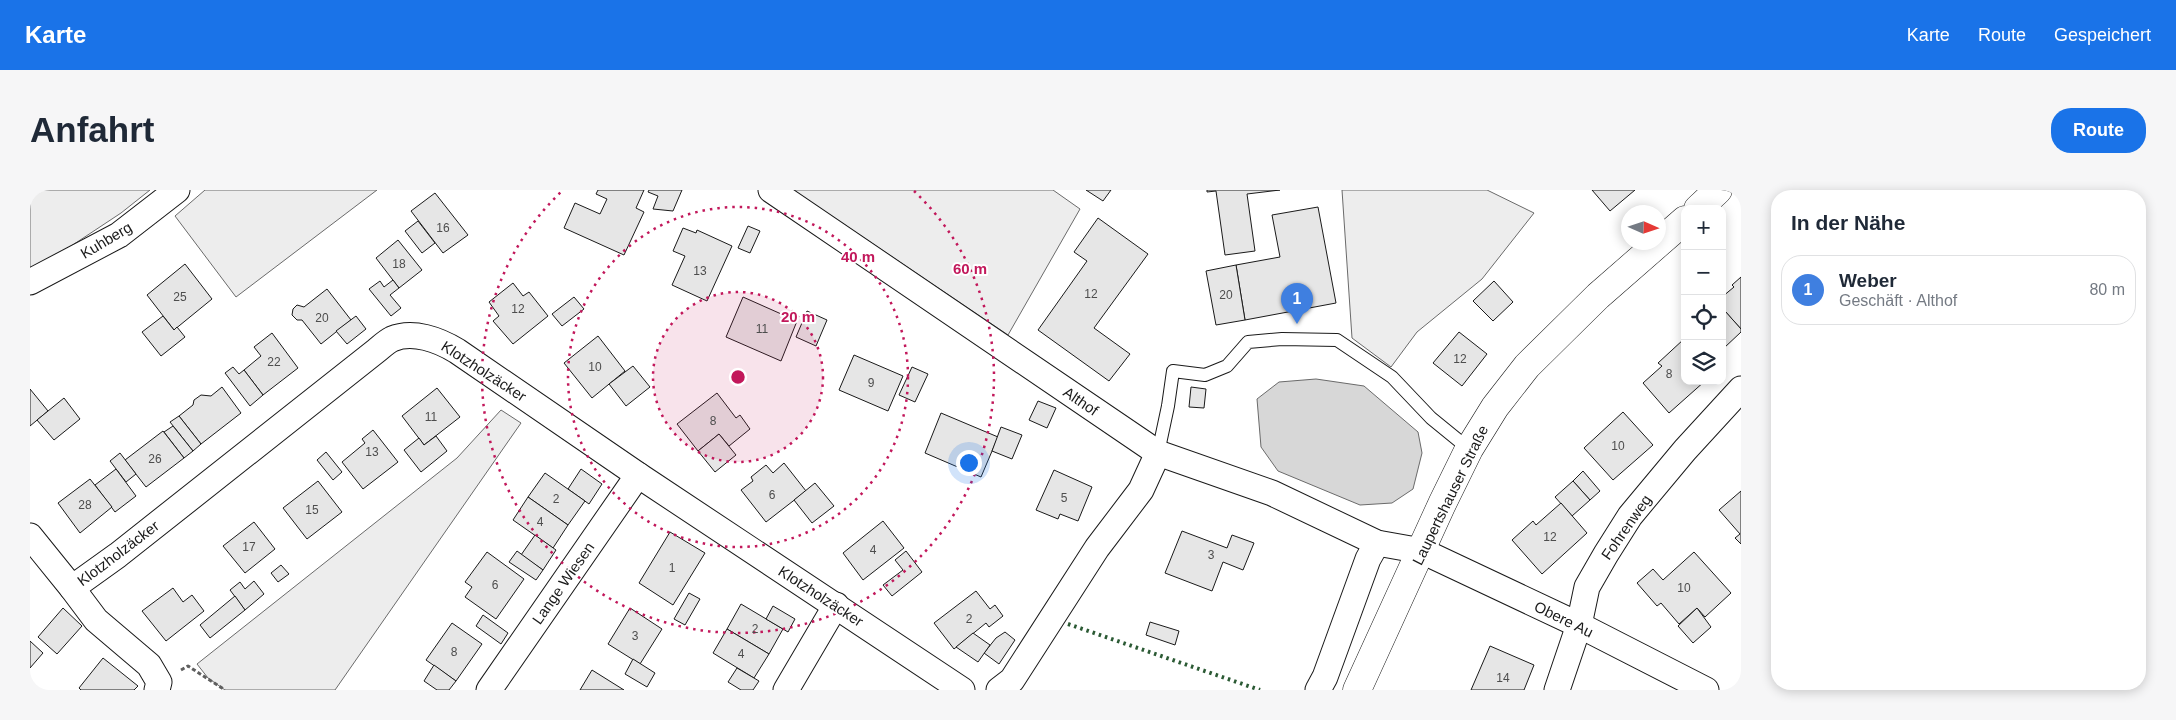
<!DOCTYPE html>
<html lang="de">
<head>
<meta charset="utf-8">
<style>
	:root { --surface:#fff; --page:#f6f6f7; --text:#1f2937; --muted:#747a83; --line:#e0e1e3; --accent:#1a73e8 }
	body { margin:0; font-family:Helvetica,sans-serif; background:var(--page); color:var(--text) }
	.controls { position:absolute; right:15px; top:15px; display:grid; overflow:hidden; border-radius:10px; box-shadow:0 2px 12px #0003 }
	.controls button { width:45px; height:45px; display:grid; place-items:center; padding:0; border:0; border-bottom:1px solid var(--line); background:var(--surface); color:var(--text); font:25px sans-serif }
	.compass { position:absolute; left:1591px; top:15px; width:45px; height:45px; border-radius:50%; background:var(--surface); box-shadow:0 2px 12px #0003; rotate:93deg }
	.you { position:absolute; left:938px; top:272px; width:18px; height:18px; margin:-12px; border:4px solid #fff; border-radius:50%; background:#1a73e8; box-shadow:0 0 0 8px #1a73e833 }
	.badge { display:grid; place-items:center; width:32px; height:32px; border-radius:50%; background:var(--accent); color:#fff; font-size:16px; font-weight:700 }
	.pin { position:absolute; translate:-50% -41px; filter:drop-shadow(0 1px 2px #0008) }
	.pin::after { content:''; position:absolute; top:26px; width:18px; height:15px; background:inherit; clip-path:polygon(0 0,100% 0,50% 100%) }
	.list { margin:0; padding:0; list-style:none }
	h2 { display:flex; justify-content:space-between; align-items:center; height:65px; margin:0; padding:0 20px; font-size:21px }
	h2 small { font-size:16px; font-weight:400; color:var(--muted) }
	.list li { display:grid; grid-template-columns:32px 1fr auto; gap:15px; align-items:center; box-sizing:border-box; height:70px; margin:0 10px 10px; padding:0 10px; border:1px solid var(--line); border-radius:20px }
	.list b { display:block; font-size:19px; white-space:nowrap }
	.list p { margin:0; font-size:16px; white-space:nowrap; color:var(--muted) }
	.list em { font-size:16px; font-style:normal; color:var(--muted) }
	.icon { flex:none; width:28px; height:28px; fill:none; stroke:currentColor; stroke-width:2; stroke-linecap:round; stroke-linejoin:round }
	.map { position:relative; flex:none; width:1711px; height:500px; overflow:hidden; border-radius:20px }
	header { display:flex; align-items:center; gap:30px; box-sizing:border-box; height:70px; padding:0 25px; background:var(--accent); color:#fff }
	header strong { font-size:24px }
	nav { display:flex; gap:28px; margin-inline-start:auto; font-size:18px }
	.intro { display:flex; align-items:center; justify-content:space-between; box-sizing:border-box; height:120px; padding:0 30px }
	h1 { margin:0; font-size:35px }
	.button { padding:12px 22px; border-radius:20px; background:var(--accent); color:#fff; font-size:18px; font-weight:700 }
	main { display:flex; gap:30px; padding:0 30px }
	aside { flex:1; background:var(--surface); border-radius:20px; box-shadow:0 2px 12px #0003 }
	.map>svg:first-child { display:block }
	.built { fill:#ededed; stroke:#6a6a6a }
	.water { fill:#d7d7d7; stroke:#6a6a6a }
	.building { fill:#e6e6e6; stroke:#1a1a1a }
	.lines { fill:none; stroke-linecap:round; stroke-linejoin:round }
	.lane-casing { stroke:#1a1a1a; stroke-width:14 }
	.street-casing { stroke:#1a1a1a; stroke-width:27 }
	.secondary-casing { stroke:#1a1a1a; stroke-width:29 }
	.path { stroke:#5f5f5f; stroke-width:3; stroke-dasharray:4 2.5; stroke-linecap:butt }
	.lane { stroke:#fff; stroke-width:12 }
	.street { stroke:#fff; stroke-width:25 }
	.secondary { stroke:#fff; stroke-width:28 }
	.hedge { stroke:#2b5a34; stroke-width:4; stroke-dasharray:2.5 4; stroke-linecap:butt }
	.ring { fill:none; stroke:#c2185b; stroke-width:2.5; stroke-dasharray:2.5 5 }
	.labels { text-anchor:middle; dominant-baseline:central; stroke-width:4; stroke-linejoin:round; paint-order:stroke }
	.number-label { font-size:12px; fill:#4d4d4d }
	.street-label { font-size:15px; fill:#1a1a1a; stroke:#fff }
	.centre { fill:#c2185b; stroke:#fff; stroke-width:2.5 }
	.ring-label { font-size:15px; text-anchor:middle; font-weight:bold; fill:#c2185b; stroke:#fff; stroke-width:4; stroke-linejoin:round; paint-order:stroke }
</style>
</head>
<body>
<header>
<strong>Karte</strong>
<nav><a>Karte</a><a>Route</a><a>Gespeichert</a></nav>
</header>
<div class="intro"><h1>Anfahrt</h1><a class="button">Route</a></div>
<main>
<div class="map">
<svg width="1711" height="500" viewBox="0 0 1711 500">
	<rect width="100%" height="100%" fill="#fff"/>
	<g class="built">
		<path d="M0 0H120L91 23 26 66 0 78Z"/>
		<path d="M175 0H347L206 107 145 26Z"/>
		<path d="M763 0H1023L1050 19 978 145Z"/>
		<path d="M1312 0H1457L1504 23 1452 89 1387 142 1361 177 1322 148Z"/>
		<path d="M471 220 491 233 305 500H195L178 488 167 474 427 268Z"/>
	</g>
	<path class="water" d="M1286 189 1334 196 1388 242 1392 263 1383 299 1362 313 1330 315 1248 281 1231 257 1227 209 1249 192Z"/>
	<g class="building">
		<path d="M568 0H614L606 18 614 22 594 65 534 38 545 13 570 24 577 9 566 4Z"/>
		<path d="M619 0H652L643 21 623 19 628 6 618 2Z"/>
		<path d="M1056 0H1081L1073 11Z"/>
		<path d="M1177 0H1250L1217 4 1225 61 1195 65 1186 1 1177 2Z"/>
		<path d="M1562 0H1605L1580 21Z"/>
		<path d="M405 3 438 45 413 63 381 21Z"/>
		<path d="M1288 17 1306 113 1215 130 1206 75 1250 67 1242 25Z"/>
		<path d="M1068 28 1118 64 1064 138 1100 164 1079 191 1008 140 1057 71 1044 62Z"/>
		<path d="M388 31 405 53 392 63 375 41Z"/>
		<path d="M718 36 730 41 720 63 708 58Z"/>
		<path d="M653 38 666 43 667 40 702 56 677 111 642 95 655 66 643 61Z"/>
		<path d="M368 50 392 80 369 98 346 68Z"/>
		<path d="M155 74 182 109 144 140 117 105Z"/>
		<path d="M1206 75 1215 130 1186 135 1176 81Z"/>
		<path d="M1711 87V139L1692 118V107L1704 97 1702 95Z"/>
		<path d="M363 90 369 98 360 105 371 118 361 126 339 99 350 91 354 97Z"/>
		<path d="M1464 91 1483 112 1463 131 1443 111Z"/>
		<path d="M483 93 493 106 499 102 518 126 483 154 463 131 469 126 459 112Z"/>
		<path d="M297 99 321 130 291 154 272 130H267L262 125 263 119 267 115 274 117Z"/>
		<path d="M544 107 554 119 532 136 522 124Z"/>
		<path d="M713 107 767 131 751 171 696 147Z"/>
		<path d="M777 121 797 130 786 156 766 147Z"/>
		<path d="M1695 121 1711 139V142L1694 158 1692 124Z"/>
		<path d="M133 126 144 140 147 137 155 147 131 166 112 142Z"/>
		<path d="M326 126 336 139 317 154 306 141Z"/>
		<path d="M1429 142 1457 164 1432 196 1403 173Z"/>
		<path d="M242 143 268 178 233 205 214 180 231 166 224 157Z"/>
		<path d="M568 146 595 181 562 208 534 173Z"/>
		<path d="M1654 149 1655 191H1675L1639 223 1613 193 1632 176 1628 173Z"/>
		<path d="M824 165 873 186 858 221 809 200Z"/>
		<path d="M603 176 620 197 596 216 579 194Z"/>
		<path d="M203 177 209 184 214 180 233 205 220 216 195 183Z"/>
		<path d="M882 177 898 184 885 212 869 205Z"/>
		<path d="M192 197 211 223 171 254 149 226 163 215 164 210 171 205 181 206Z"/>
		<path d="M1161 197 1176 199 1174 218 1159 217Z"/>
		<path d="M407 198 430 227 394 255 372 226Z"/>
		<path d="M0 199 18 221 0 236Z"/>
		<path d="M687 203 706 228 710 225 720 239 699 256 689 244 668 261 647 234Z"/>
		<path d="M34 208 50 229 24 250 7 230Z"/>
		<path d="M1008 211 1026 218 1017 238 999 230Z"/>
		<path d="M1593 222 1623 255 1583 290 1554 258Z"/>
		<path d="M911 223 968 247 951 287 895 263Z"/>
		<path d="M149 226 171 254 163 261 140 232Z"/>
		<path d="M143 236 163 261 154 268 134 242Z"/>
		<path d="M971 237 992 245 982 269 962 261Z"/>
		<path d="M343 240 368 272 333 299 312 272 335 253 332 249Z"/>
		<path d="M133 241 154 268 116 297 95 270Z"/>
		<path d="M689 244 706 265 685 282 668 261Z"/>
		<path d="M406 246 417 261 391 282 374 260 389 248 394 255Z"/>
		<path d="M296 262 312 282 303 290 287 270Z"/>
		<path d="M90 263 106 284 96 292 80 271Z"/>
		<path d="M754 273 776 301 736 332 711 300 723 291 721 287 736 275 743 283Z"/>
		<path d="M86 279 106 306 85 322 65 295Z"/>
		<path d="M551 279 572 294 559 314 538 299Z"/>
		<path d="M1024 280 1062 297 1048 331 1030 324 1028 329 1006 320Z"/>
		<path d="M1553 281 1570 301 1560 310 1543 291Z"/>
		<path d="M515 283 555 311 538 335 498 307Z"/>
		<path d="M60 289 82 317 50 343 28 313Z"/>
		<path d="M288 291 312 322 277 349 253 318Z"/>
		<path d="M1543 291 1560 310 1542 326 1525 307Z"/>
		<path d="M785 293 804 316 782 333 764 310Z"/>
		<path d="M1711 301V354L1705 348 1710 344 1689 320Z"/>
		<path d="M498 307 538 335 523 358 483 330Z"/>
		<path d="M1531 313 1557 343 1512 384 1482 350 1503 331 1506 335Z"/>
		<path d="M853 331 874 358 833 390 813 363Z"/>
		<path d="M224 332 245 359 215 383 193 356Z"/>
		<path d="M1152 341 1197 358 1202 345 1224 353 1213 380 1193 372 1182 401 1135 383Z"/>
		<path d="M640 342 675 363 643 415 609 393Z"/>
		<path d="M505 345 526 360 513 380 491 365Z"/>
		<path d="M487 361 513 380 506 390 479 372Z"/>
		<path d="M876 361 892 382 862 406 853 395 873 380 865 370Z"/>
		<path d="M457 362 494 389 466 429 435 407 442 397 435 392Z"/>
		<path d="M1664 362 1701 403 1675 427 1667 418 1649 434 1631 413 1627 416 1607 393 1623 379 1633 390Z"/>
		<path d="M251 375 259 384 248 392 241 383Z"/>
		<path d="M224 391 234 404 215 420 200 400 210 392 215 399Z"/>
		<path d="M143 398 153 412 162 405 174 421 136 451 112 421Z"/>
		<path d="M946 401 960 419 965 415 973 426 959 437 956 433 924 459 904 433Z"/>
		<path d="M659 403 670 409 655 435 644 429Z"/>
		<path d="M205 406 215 420 180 448 170 435Z"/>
		<path d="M711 414 753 439 739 464 697 439Z"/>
		<path d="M743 416 765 429 758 442 736 429Z"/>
		<path d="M33 418 52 436 27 464 8 447Z"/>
		<path d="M600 418 632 439 610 474 578 454Z"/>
		<path d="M1667 418 1681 437 1663 453 1648 436Z"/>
		<path d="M453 425 478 443 471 454 446 436Z"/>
		<path d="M1120 432 1149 441 1145 455 1116 445Z"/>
		<path d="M422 433 452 454 426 491 396 470Z"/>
		<path d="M697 439 739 464 724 488 683 463Z"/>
		<path d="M975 442 985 450 969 474 954 463 966 448Z"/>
		<path d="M943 443 960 455 948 472 926 457Z"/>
		<path d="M0 451 13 463 0 478Z"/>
		<path d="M1460 456 1504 475 1494 500H1441Z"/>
		<path d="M73 468 108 496 104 500H51L49 498Z"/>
		<path d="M603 469 625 483 617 497 595 484Z"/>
		<path d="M404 475 426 491 419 500H407L394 491Z"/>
		<path d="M707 478 729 491 723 500H711L698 492Z"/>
		<path d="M562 480 594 500H550Z"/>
	</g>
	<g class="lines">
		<g class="lane-casing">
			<path id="lane" d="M1128 263 1138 216 1143 181 1175 185 1197 176 1218 152 1252 149 1307 150 1362 187 1401 228 1439 259"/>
		</g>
		<g class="street-casing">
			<g id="street">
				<path d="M741 0 1128 263 1242 303 1347 353 1392 361 1549 435 1676 500"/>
				<path d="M0 92 89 45 147 0"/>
				<path d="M0 346 42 398 88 365 346 161C351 157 356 152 362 149 383 140 409 150 427 161L608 285 932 500"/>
				<path d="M42 398 66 430 119 475 129 492 127 500"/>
				<path d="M459 500 608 285"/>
				<path d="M756 500 806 415"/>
				<path d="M969 500 982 490 1067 358 1111 300 1128 263"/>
				<path d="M1288 500 1295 487 1338 369 1347 353"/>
				<path d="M1527 500 1549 435 1557 397 1576 364 1600 326 1655 260 1711 199"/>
			</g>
		</g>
		<g class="secondary-casing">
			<g id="secondary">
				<path d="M1668 19 1688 0"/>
				<path d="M1327 500 1412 314 1439 259 1465 217 1497 176 1568 106 1655 30"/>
			</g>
		</g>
		<path class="path" d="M151 480 158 476 195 500"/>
		<use href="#lane" class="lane"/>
		<use href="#street" class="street"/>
		<use href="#secondary" class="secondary"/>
		<path class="hedge" d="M1038 434 1230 500"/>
	</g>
	<circle cx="708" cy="187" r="85" fill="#c2185b" fill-opacity=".12"/>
	<g class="ring">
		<circle cx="708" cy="187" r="85"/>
		<circle cx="708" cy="187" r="170"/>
		<path d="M884 1A256 256 0 1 1 532 1"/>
	</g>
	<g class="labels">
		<g class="number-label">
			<text x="413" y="38">16</text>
			<text x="369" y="74">18</text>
			<text x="670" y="81">13</text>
			<text x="1061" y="104">12</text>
			<text x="1196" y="105">20</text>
			<text x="150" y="107">25</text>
			<text x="488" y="119">12</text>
			<text x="292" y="128">20</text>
			<text x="732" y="139">11</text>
			<text x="1430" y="169">12</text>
			<text x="244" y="172">22</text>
			<text x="565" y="177">10</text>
			<text x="1639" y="184">8</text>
			<text x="841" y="193">9</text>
			<text x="401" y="227">11</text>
			<text x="683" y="231">8</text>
			<text x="1588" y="256">10</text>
			<text x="342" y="262">13</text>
			<text x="125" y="269">26</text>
			<text x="742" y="305">6</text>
			<text x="1034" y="308">5</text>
			<text x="526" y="309">2</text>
			<text x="55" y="315">28</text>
			<text x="282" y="320">15</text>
			<text x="510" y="332">4</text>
			<text x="1520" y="347">12</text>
			<text x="219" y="357">17</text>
			<text x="843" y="360">4</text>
			<text x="1181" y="365">3</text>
			<text x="642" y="378">1</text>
			<text x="465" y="395">6</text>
			<text x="1654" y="398">10</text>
			<text x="939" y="429">2</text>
			<text x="725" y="439">2</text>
			<text x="605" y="446">3</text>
			<text x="424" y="462">8</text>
			<text x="711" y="464">4</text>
			<text x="1473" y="488">14</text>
		</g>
		<g class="street-label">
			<text transform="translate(76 50) rotate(-31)">Kuhberg</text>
			<text transform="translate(454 181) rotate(33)">Klotzholzäcker</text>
			<text transform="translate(1051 211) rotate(34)">Althof</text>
			<text transform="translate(1420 305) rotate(-64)">Laupertshauser Straße</text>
			<text transform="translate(1596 337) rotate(-55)">Fohrenweg</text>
			<text transform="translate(88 363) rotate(-37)">Klotzholzäcker</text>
			<text transform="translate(533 393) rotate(-55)">Lange Wiesen</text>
			<text transform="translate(791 406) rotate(33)">Klotzholzäcker</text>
			<text transform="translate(1534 429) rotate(26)">Obere Au</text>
		</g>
	</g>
	<circle cx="708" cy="187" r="8" class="centre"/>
	<g class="ring-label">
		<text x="828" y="72">40 m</text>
		<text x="940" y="84">60 m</text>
		<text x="768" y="132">20 m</text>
	</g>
</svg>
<div class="controls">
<button>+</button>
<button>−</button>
<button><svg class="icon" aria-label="locate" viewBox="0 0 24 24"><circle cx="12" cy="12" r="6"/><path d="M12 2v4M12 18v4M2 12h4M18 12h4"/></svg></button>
<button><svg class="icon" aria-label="layers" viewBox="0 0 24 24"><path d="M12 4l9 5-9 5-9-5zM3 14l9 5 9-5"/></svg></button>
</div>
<svg class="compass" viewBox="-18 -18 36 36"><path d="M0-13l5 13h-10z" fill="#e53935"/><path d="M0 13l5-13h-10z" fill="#747a83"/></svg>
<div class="you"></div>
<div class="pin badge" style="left:1267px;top:134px;background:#3f7fe0">1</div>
</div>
<aside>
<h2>In der Nähe<small></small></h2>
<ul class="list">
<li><span class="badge" style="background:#3f7fe0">1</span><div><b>Weber</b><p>Geschäft · Althof</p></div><em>80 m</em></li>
</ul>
</aside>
</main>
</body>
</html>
